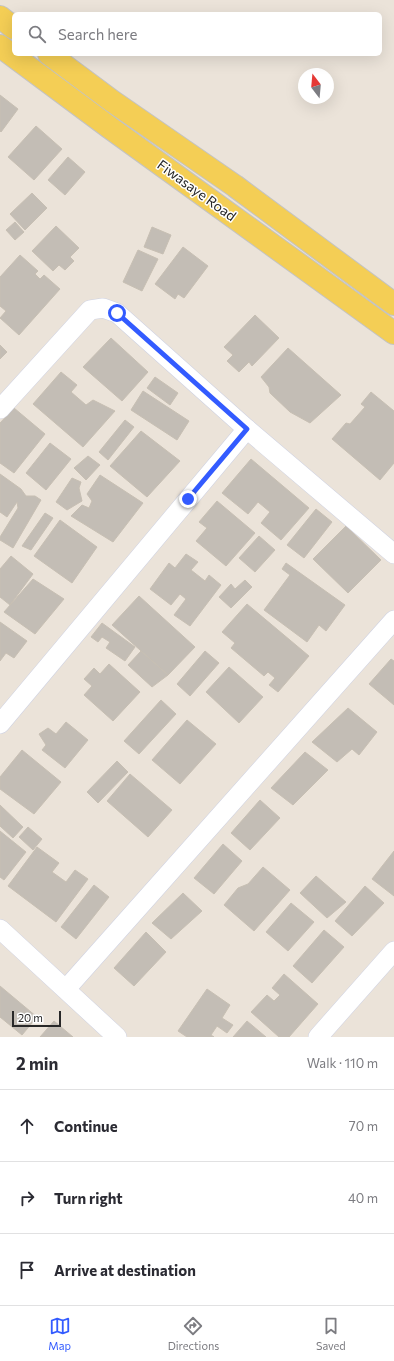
<!DOCTYPE html>
<html lang="en">
<head>
<meta charset="utf-8">
<style>
	:root { --surface:#fff; --page:#f7f7f7; --text:#2b2b33; --muted:#7c7c81; --line:#e1e1e2; --accent:#335bff }
	body { margin:0; font-family:Commissioner,sans-serif; background:var(--page); color:var(--text) }
	.compass { position:absolute; left:298px; top:68px; width:36px; height:36px; border-radius:50%; background:var(--surface); box-shadow:0 4px 16px #0002; rotate:344deg }
	.scale { position:absolute; left:12px; bottom:10px; width:49px; box-sizing:border-box; padding-left:4px; border:2px solid #282828; border-top:0; font-size:11px; line-height:14px; white-space:nowrap; color:#282828; -webkit-text-stroke:3px #fff; paint-order:stroke }
	.stop { position:absolute; width:12px; height:12px; margin:-9px; border:3px solid #335bff; border-radius:50%; background:#fff }
	.stop.end { background:#335bff; border-color:#fff; box-shadow:0 1px 4px #0008 }
	.list { margin:0; padding:0; list-style:none }
	h2 { display:flex; justify-content:space-between; align-items:center; height:52px; margin:0; padding:0 16px; font-size:17px }
	h2 small { font-size:13px; font-weight:400; color:var(--muted) }
	.list li { display:grid; grid-template-columns:26px 1fr auto; gap:12px; align-items:center; box-sizing:border-box; height:72px; padding:0 16px; border-top:1px solid var(--line) }
	.list b { display:block; font-size:15px; white-space:nowrap }
	.list em { font-size:13px; font-style:normal; color:var(--muted) }
	.icon { flex:none; width:22px; height:22px; fill:none; stroke:currentColor; stroke-width:2; stroke-linecap:round; stroke-linejoin:round }
	.map { position:relative; flex:none; width:394px; height:1037px; overflow:hidden }
	.search { position:absolute; background:var(--surface); box-shadow:0 4px 16px #0002; left:12px; right:12px; top:12px; height:44px; display:flex; align-items:center; gap:10px; box-sizing:border-box; padding:0 14px; border-radius:6px; color:var(--muted); font-size:15px }
	.sheet { height:268px; background:var(--surface) }
	nav { display:flex; justify-content:space-around; align-items:center; box-sizing:border-box; height:56px; border-top:1px solid var(--line); background:var(--surface); font-size:11px; color:var(--muted) }
	nav a { display:grid; justify-items:center; gap:2px }
	nav .on { color:var(--accent) }
	.map>svg:first-child { display:block }
	.building { fill:#c3bdb5; stroke:#c7bfb3 }
	.lines { fill:none; stroke-linecap:round; stroke-linejoin:round }
	.minor-casing { stroke:#cfd2e2; stroke-width:20 }
	.primary-casing { stroke:#c3c3c3; stroke-width:24 }
	.minor { stroke:#fff; stroke-width:19 }
	.primary { stroke:#f4ce55; stroke-width:22 }
	.route { stroke:#335bff; stroke-width:5 }
	.labels { text-anchor:middle; dominant-baseline:central; stroke-width:3; stroke-linejoin:round; paint-order:stroke }
	.street-label { font-size:14px; fill:#282828; stroke:#fff }
</style>
</head>
<body>
<div class="map">
<svg width="394" height="1037" viewBox="0 0 394 1037">
	<rect width="100%" height="100%" fill="#ebe3d9"/>
	<g class="building">
		<path d="M0 95 18 109 1 132 0 131Z"/>
		<path d="M36 126 62 149 34 180 8 157Z"/>
		<path d="M68 157 85 172 65 195 48 180Z"/>
		<path d="M32 193 47 208 25 230 10 214Z"/>
		<path d="M15 222 24 232 15 240 6 230Z"/>
		<path d="M56 226 79 248 70 257 74 261 65 270 59 265 53 271 32 251Z"/>
		<path d="M152 227 171 235 163 254 144 247Z"/>
		<path d="M183 247 208 266 184 298 178 294 175 299 155 284Z"/>
		<path d="M138 250 158 259 142 291 123 282Z"/>
		<path d="M20 255 38 271 35 274 40 279 44 275 60 289 19 335 0 318 6 311 0 306V277Z"/>
		<path d="M255 315 279 338 252 366 249 362 239 372 227 361 233 355 224 347Z"/>
		<path d="M111 338 148 372 122 401 83 367Z"/>
		<path d="M0 345 7 352 0 359Z"/>
		<path d="M288 348 341 395 310 423 290 412 270 393 269 387 261 377Z"/>
		<path d="M61 372 77 385 71 392 86 405 93 400 115 411 83 447 33 404Z"/>
		<path d="M155 377 178 393 170 405 147 388Z"/>
		<path d="M143 391 189 421 177 440 131 410Z"/>
		<path d="M371 392 394 411V463L380 480 332 439 346 423 350 424 365 407 361 404Z"/>
		<path d="M14 408 45 434 14 473 0 463V423Z"/>
		<path d="M125 420 134 427 108 460 99 452Z"/>
		<path d="M141 431 180 461 147 497 110 466Z"/>
		<path d="M50 443 71 459 46 490 26 473Z"/>
		<path d="M88 456 100 465 86 480 74 468Z"/>
		<path d="M251 459 309 508 281 540 261 523 270 512 258 502 248 514 222 493Z"/>
		<path d="M0 474 21 489 26 496H35L41 500 13 548 0 540V537L18 508 17 502 7 517 0 512Z"/>
		<path d="M100 475 143 503 113 542 71 516 82 505 89 508 92 501 87 494Z"/>
		<path d="M72 478 81 482 79 488 82 501 67 510 56 502Z"/>
		<path d="M217 501 255 533 226 566 196 541 207 528 199 522Z"/>
		<path d="M316 509 332 522 304 558 287 545Z"/>
		<path d="M45 513 53 518 31 550 22 546Z"/>
		<path d="M60 520 97 547 72 583 34 556Z"/>
		<path d="M346 526 381 560 348 593 313 559Z"/>
		<path d="M259 536 275 550 255 572 239 558Z"/>
		<path d="M186 554 198 562 191 570 205 581 209 575 221 585 190 626 174 615 186 599 180 594 171 605 150 589 169 563 175 568Z"/>
		<path d="M11 556 33 574 10 605 0 597V569Z"/>
		<path d="M286 563 345 605 326 631 319 625 307 642 264 610 290 575 282 569Z"/>
		<path d="M33 579 64 599 35 634 4 612Z"/>
		<path d="M245 580 252 587 231 608 219 597 231 584 235 589Z"/>
		<path d="M139 596 195 647 168 675 112 625Z"/>
		<path d="M247 604 309 656 278 692 269 685 275 678 268 672 264 676 231 648 235 643 222 632Z"/>
		<path d="M0 622 27 641 14 658 6 653 0 661Z"/>
		<path d="M102 623 135 647 125 661 106 648 110 642 102 637 98 642 91 637Z"/>
		<path d="M141 651 168 675 152 687 128 665Z"/>
		<path d="M205 651 219 663 190 696 177 684Z"/>
		<path d="M391 659 394 661V705L369 684Z"/>
		<path d="M109 664 140 692 113 721 84 695 92 686 84 679 94 668 100 674Z"/>
		<path d="M229 667 263 697 239 723 206 692Z"/>
		<path d="M161 700 176 714 139 754 124 741Z"/>
		<path d="M348 708 377 732 359 755 352 749 337 762 312 742Z"/>
		<path d="M187 720 216 744 180 784 152 760Z"/>
		<path d="M66 722 88 740 65 768 42 750 46 745 39 734 48 728 56 734Z"/>
		<path d="M22 750 61 782 34 814 0 789V777Z"/>
		<path d="M305 752 328 770 293 805 271 788Z"/>
		<path d="M117 761 128 772 98 803 87 792Z"/>
		<path d="M130 774 172 810 148 837 107 801Z"/>
		<path d="M260 800 280 818 250 850 231 833Z"/>
		<path d="M0 805 23 827 13 838 0 826Z"/>
		<path d="M28 827 42 839 33 850 19 837Z"/>
		<path d="M0 831 26 852 4 880 0 877Z"/>
		<path d="M223 844 242 861 214 894 194 878Z"/>
		<path d="M37 847 59 863 52 872 66 882 75 870 88 879 56 922 8 886Z"/>
		<path d="M394 851V896L372 879Z"/>
		<path d="M263 867 290 890 254 931 224 905 238 888 248 884Z"/>
		<path d="M316 876 346 902 327 918 300 893Z"/>
		<path d="M94 885 109 897 76 939 61 927Z"/>
		<path d="M365 886 384 903 352 936 335 921Z"/>
		<path d="M183 893 202 911 171 939 152 923Z"/>
		<path d="M291 903 314 922 288 951 266 932Z"/>
		<path d="M324 930 344 947 312 983 293 966Z"/>
		<path d="M146 932 166 952 134 986 114 968Z"/>
		<path d="M284 974 318 1004 289 1037H279L251 1012 267 995 274 1001 280 995 272 988Z"/>
		<path d="M0 986 37 1017 22 1035 0 1017Z"/>
		<path d="M207 989 230 1005 222 1018 233 1025 227 1033 217 1026 211 1035 214 1037H187L178 1031Z"/>
		<path d="M54 1021 73 1037H40Z"/>
		<path d="M247 1021 266 1037H233Z"/>
	</g>
	<g class="lines">
		<g class="minor-casing">
			<g id="minor">
				<path d="M0 409 90 310 103 308 117 313 247 429 394 554"/>
				<path d="M0 724 247 429"/>
				<path d="M0 929 117 1037"/>
				<path d="M66 989 394 620"/>
				<path d="M318 1037 394 951"/>
			</g>
		</g>
		<g class="primary-casing">
			<g id="primary">
				<path d="M0 17 14 28"/>
				<path d="M0 46 109 127 394 333"/>
				<path d="M49 54 112 101 235 186 394 304"/>
			</g>
		</g>
		<use href="#minor" class="minor"/>
		<use href="#primary" class="primary"/>
	</g>
	<g class="lines">
		<path class="route" d="M117 313 247 429 188 499"/>
	</g>
	<g class="labels">
		<g class="street-label">
			<text transform="translate(197 190) rotate(36)">Fiwasaye Road</text>
		</g>
	</g>
</svg>
<svg class="compass" viewBox="-18 -18 36 36"><path d="M0-13l5 13h-10z" fill="#e53935"/><path d="M0 13l5-13h-10z" fill="#7c7c81"/></svg>
<div class="scale">20 m</div>
<div class="stop" style="left:117px;top:313px"></div>
<div class="stop end" style="left:188px;top:499px"></div>
<div class="search"><svg class="icon" aria-label="search" viewBox="0 0 24 24"><circle cx="10" cy="10" r="6"/><path d="M15 15l6 6"/></svg>Search here</div>
</div>
<section class="sheet">
<h2>2 min<small>Walk · 110 m</small></h2>
<ul class="list">
<li><svg class="icon" aria-label="ahead" viewBox="0 0 24 24"><path d="M12 20V5M6 11l6-6 6 6"/></svg><div><b>Continue</b></div><em>70 m</em></li>
<li><svg class="icon" aria-label="right" viewBox="0 0 24 24"><path d="M7 20v-9h11M14 6l5 5-5 5"/></svg><div><b>Turn right</b></div><em>40 m</em></li>
<li><svg class="icon" aria-label="arrive" viewBox="0 0 24 24"><path d="M6 21V4h12l-3 4 3 4H6"/></svg><div><b>Arrive at destination</b></div></li>
</ul>
</section>
<nav>
<a class="on"><svg class="icon" aria-label="map" viewBox="0 0 24 24"><path d="M3 6l6-2 6 2 6-2v14l-6 2-6-2-6 2zM9 4v14M15 6v14"/></svg>Map</a>
<a><svg class="icon" aria-label="directions" viewBox="0 0 24 24"><path d="M12 3l9 9-9 9-9-9zM9 14v-3h6M13 9l2 2-2 2"/></svg>Directions</a>
<a><svg class="icon" aria-label="saved" viewBox="0 0 24 24"><path d="M7 4h10v16l-5-4-5 4z"/></svg>Saved</a>
</nav>
</body>
</html>
